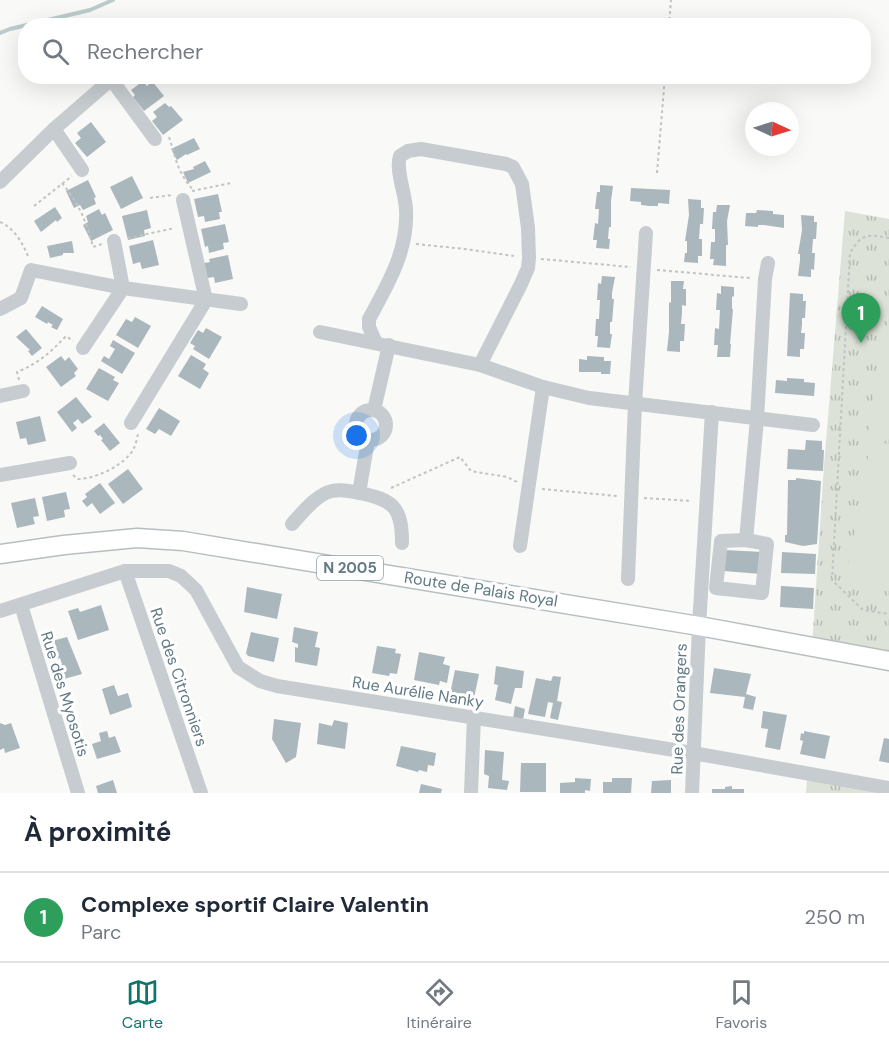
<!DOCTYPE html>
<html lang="fr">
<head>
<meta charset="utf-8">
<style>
	:root { --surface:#fff; --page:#f2f2f3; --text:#1f2937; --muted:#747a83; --line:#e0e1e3; --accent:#0f766e }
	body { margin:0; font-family:"DM Sans",sans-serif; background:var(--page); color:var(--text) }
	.compass { position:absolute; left:745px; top:102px; width:54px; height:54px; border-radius:50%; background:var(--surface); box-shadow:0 6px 24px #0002; rotate:94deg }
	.you { position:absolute; left:357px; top:436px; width:21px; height:21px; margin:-15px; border:4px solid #fff; border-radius:50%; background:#1a73e8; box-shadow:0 0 0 9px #1a73e833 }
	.badge { display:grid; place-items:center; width:39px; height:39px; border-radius:50%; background:var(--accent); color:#fff; font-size:20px; font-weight:700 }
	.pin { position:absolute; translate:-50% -50px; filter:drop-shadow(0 2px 3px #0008) }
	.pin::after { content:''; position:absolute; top:32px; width:21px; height:18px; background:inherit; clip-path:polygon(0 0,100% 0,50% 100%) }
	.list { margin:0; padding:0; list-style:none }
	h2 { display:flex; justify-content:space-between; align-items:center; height:78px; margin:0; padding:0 24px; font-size:26px }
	h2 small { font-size:20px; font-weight:400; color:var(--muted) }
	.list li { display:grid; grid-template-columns:39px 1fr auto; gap:18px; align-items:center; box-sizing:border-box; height:90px; padding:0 24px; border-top:2px solid var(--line) }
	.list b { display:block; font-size:22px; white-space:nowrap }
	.list p { margin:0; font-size:20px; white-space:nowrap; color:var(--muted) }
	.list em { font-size:20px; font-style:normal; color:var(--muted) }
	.icon { flex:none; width:33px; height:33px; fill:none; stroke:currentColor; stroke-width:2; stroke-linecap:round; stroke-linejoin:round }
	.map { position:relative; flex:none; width:889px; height:793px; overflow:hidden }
	.search { position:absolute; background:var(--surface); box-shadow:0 6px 24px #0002; left:18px; right:18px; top:18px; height:66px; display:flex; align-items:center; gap:15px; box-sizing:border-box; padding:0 21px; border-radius:24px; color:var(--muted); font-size:22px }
	.sheet { height:168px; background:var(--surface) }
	nav { display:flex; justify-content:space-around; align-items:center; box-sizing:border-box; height:84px; border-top:2px solid var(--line); background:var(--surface); font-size:16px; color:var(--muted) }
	nav a { display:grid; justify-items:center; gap:3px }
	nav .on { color:var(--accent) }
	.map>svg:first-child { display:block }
	.park { fill:url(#park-tufts) }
	.garden { fill:#dce2d7 }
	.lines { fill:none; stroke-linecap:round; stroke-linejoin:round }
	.stream { stroke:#bcccce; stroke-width:4 }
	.building { fill:#aab7bc }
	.major-casing { stroke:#b7bec1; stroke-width:21 }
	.path { stroke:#c0c4c5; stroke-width:2; stroke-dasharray:3 3; stroke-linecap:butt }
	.minor { stroke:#c6cccf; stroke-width:14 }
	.major { stroke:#fff; stroke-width:18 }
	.labels { text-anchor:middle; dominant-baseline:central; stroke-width:6; stroke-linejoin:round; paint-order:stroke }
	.shield { fill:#fff; stroke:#90a2aa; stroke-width:1.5 }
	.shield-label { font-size:15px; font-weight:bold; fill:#617a85 }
	.street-label { font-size:16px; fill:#617a85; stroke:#fff }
</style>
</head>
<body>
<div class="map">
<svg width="889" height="793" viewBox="0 0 889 793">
	<defs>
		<pattern id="park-tufts" width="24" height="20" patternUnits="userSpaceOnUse" patternTransform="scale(1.5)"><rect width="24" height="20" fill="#dce2d7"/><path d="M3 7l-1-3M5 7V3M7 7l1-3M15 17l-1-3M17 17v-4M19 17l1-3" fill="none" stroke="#b6bcb4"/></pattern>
	</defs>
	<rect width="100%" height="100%" fill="#f9f9f7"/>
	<g class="park">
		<path d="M845 211 889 219V661L812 647 824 466Z"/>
		<path d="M807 778 888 793H806Z"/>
	</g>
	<g class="garden">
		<path d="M889 318V435L868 432Z"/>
		<path d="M871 441 889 444V591L845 583Z"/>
	</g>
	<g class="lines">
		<path class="stream" d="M0 33 10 29 90 10 113 0"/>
	</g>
	<g class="building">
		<path d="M143 81 147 86 152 81 164 96 144 111 133 97 135 95 131 90Z"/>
		<path d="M165 103 169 107 171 106 183 120 163 135 152 121 157 117 153 112Z"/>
		<path d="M91 122 106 142 87 157 75 143 81 138 77 133Z"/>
		<path d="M194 138 200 149 187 155 186 154 177 160 171 149Z"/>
		<path d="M205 161 211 172 188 183 183 172 194 169 193 167Z"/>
		<path d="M132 176 143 198 121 209 110 187Z"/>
		<path d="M88 180 96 197 94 198 96 204 83 210 80 205 74 208 66 191Z"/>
		<path d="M600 185 613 186 611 201V227H609L608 239H610L609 249 596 248 597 240H593L595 223 598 224 599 209H595L597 192H600Z"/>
		<path d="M631 188 670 190 669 204 658 203V206H650L641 205V202L630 201Z"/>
		<path d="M218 194 222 212H219L220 219 205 222 204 216 198 217 194 199Z"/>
		<path d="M688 199 701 200V208H704L703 224H700L699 239H702V256H698V263L684 262 685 253H687V241H685L689 215Z"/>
		<path d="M717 205H730L727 221 728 245H726V266L713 265 714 259H710L711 242H715V229H712L713 212H716Z"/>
		<path d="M55 207 62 218 57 222 56 220 41 232 34 221Z"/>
		<path d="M99 209 102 215 105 213 113 230 91 241 83 225 88 222 86 216Z"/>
		<path d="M147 210 151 228 144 230 145 236 128 240 122 216Z"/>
		<path d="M757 210 773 211V214L784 215V228L764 225H758V227L745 226 746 213H756Z"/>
		<path d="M801 215 814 216V222H817L816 239H813L812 253H815L814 270 811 269V277L798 276 800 260V254H798L802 230Z"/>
		<path d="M225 224 229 242 223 243 224 249 209 253 208 246 205 247 201 229Z"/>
		<path d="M153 240 159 265 142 269 140 262 133 264 129 246Z"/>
		<path d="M72 241 74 253H63V255L50 258 47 246Z"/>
		<path d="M228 255 233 279 215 283 214 277 207 278 204 263 210 262 209 259Z"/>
		<path d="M602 276 615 277 612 293V299H614L612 322H610V334H612L610 348 597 347 598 336H595L596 319H599L600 300H597L598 283 601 284Z"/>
		<path d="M671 281H684L683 289H686V306L682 305V313L681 324H685L684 341H680V352L667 351 669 332V302L671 303Z"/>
		<path d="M721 286 734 287V296L732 297V309H733L730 344H731L730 357H717L718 345H714L715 328 719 329 720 310H716L717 293 721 294Z"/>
		<path d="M790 293 803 294V301H806L805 318H802V325L801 333H805L804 349H800V357L787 356Z"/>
		<path d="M42 306 63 319 57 330 51 327 53 325 48 322 47 324 35 317Z"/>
		<path d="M135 317 151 326 138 348 116 335 126 319 132 322Z"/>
		<path d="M206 328 222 337 209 359 193 349 195 346 190 343 198 330 203 333Z"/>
		<path d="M26 329 42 348 32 356 28 351 30 350 16 337Z"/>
		<path d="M113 340 135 353 122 374 101 361 104 356 109 359 115 349 110 346Z"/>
		<path d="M191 355 206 364 203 369 209 373 200 389 178 376Z"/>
		<path d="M61 356 65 361 69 357 78 369 74 373 76 376 61 387 46 367Z"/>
		<path d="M587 356 604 357V361H611L610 374H601V372H579V359L587 360Z"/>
		<path d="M99 368 115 377 113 380 119 383 108 401 86 389Z"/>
		<path d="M787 378 804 379V382L815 383 814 396 775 393 776 380 787 381Z"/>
		<path d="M76 397 92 417 82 424 78 419 73 423 77 428 72 432 57 412Z"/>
		<path d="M159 408 180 421 171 436 159 429 155 434 146 429Z"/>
		<path d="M40 416 46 441 28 445 26 438 20 439 16 422Z"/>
		<path d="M104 423 120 443 110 451 101 440 103 439 100 435 98 436 94 431Z"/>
		<path d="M806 440 822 441V450H824L823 471 787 469 788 449 805 450Z"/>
		<path d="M128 469 143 489 123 504 108 484Z"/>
		<path d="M796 478 821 481 817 544 803 546 785 542V535H787L788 480H796Z"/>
		<path d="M100 483 115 503 100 514 92 503 87 507 82 501 87 497 85 494Z"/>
		<path d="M66 492 70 509 64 510 65 517 47 521 42 497Z"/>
		<path d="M35 498 39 516 33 517 35 524 17 528 11 503Z"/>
		<path d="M725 550 763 552 761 574 724 571Z"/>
		<path d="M782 552 816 554 815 574 781 573Z"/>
		<path d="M781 586 814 588 813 609 780 607Z"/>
		<path d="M247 587 282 594 277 619 244 612Z"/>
		<path d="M101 605 109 630 78 640 68 611 78 608 80 612Z"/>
		<path d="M294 627 318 632 315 647 320 648 317 666 295 662V647L298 648V644L292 642Z"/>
		<path d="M251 632 279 638 274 662 248 656 246 653Z"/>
		<path d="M67 637 82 674 64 679 59 664H62L60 658 53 660 48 642Z"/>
		<path d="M377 646 396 649 395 653 401 654 397 674 390 673 389 676 372 673Z"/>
		<path d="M419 652 445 657 443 664 450 666 447 683 440 681 439 685 414 680Z"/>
		<path d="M496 666 524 671 522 688H515L511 704 495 700 498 685 494 684Z"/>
		<path d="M714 668 751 674 746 694 756 697 753 710 743 708 745 697 710 693Z"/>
		<path d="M455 670 479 674 474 698 450 694Z"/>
		<path d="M553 676 561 677 557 701 562 702 558 720 550 718 553 703 548 702 545 717 528 714 536 678 551 681Z"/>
		<path d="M114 685 118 696 128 693 132 707 110 715 102 689Z"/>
		<path d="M515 706 525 709 523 720 513 719Z"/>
		<path d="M763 711 787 715 780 750 765 747 768 729 761 728Z"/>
		<path d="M274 719 301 723 296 757 286 763 272 739Z"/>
		<path d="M334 720 348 723 345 749 317 744 319 723 332 726Z"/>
		<path d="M0 723 5 725 11 723 20 748 5 753 4 748 0 750Z"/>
		<path d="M107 731 109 738 115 736 121 752 97 759 92 744 101 741 99 733Z"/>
		<path d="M804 731 830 736 825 759 800 754 803 741 800 740 801 733 804 734Z"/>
		<path d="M884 738 889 739V763L879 761Z"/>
		<path d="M401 746 436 753 434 766 428 765 427 772 419 770 418 772 396 766Z"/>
		<path d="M485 750 504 752 502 780 509 781 507 790 488 788 489 776 484 774Z"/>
		<path d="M521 763H546V792H520Z"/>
		<path d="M575 778 591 779 590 791 585 790V793H560V783L575 782Z"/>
		<path d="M612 778H632L631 793H603V782H612Z"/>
		<path d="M113 780 117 793H98L96 786Z"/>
		<path d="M671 780V793H651L652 781Z"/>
		<path d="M421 784 442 789 441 793H419Z"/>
		<path d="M732 786V789H744V793H712V789H725V787Z"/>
	</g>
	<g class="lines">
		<g class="major-casing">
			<path id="major" d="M0 554 64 545 137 538 183 541 699 626 889 661"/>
		</g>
		<g class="path">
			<path d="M669 26 671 0"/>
			<path d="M169 137C177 161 176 170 194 191"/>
			<path d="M657 173 665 76"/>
			<path d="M62 183C79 204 86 220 93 247L102 244"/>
			<path d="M192 191 231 183"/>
			<path d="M150 198 172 195"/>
			<path d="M34 206 72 176"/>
			<path d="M0 222C14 228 22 242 28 256"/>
			<path d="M128 238 175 228"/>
			<path d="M889 238C868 234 862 233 850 253L832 580 863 610 889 614"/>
			<path d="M416 244 465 249 514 256"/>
			<path d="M541 259 631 267"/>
			<path d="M657 270 750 278"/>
			<path d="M19 380 17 372C37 364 50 353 66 336L73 341"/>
			<path d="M73 475 78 479C95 479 126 465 134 448 136 444 137 438 138 434"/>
			<path d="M391 488 460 457 471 471 507 477 517 482"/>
			<path d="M542 489 617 496"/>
			<path d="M644 498 692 501"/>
		</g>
		<g class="minor">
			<path d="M111 79 155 139"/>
			<path d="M54 129 82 170"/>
			<path d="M0 182 54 129 115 76"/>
			<path d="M0 309 21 298 31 270 123 288 241 304"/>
			<path d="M320 332 480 365 543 387 589 398 813 425"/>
			<path d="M376 343 369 327V319C388 284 408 251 406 210 406 195 395 170 400 156L408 151 421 149 506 164 513 167 522 184 528 228 529 258 528 268 521 284 480 365"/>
			<path d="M83 348 123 288 114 241"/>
			<path d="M0 396 23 391"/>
			<circle cx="371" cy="425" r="15"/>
			<path d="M374 410 389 345"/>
			<path d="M131 423 206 300 183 200"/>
			<path d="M0 475 70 463"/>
			<path d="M359 493 368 440"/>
			<path d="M292 524C302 513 317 494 332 491 340 489 351 491 360 493 394 500 402 508 402 543"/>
			<path d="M746 540 721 541 716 588 762 593 767 544 746 540 757 419 765 279 768 263"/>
			<path d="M520 546 543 387"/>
			<path d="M125 571 201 793"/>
			<path d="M628 579 635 404 646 233"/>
			<path d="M21 605 78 793"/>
			<path d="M0 611 125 571H169L181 576 196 590 238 667 260 681 277 686 693 753 889 788"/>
			<path d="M471 793 474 717"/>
			<path d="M692 793 699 626 712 412"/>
		</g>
		<use href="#major" class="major"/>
	</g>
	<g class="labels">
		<rect class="shield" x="317" y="556" width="66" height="24" rx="4.5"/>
		<g class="shield-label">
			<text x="350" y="568">N 2005</text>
		</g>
		<g class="street-label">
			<text transform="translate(481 589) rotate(9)">Route de Palais Royal</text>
			<text transform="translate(179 677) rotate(71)">Rue des Citronniers</text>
			<text transform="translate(418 692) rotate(9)">Rue Aurélie Nanky</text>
			<text transform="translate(65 694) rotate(73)">Rue des Myosotis</text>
			<text transform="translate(679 709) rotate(-88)">Rue des Orangers</text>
		</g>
	</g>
</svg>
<svg class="compass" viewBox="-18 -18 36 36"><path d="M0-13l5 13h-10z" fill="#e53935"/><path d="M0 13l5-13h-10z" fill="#747a83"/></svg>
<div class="you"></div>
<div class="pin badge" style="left:861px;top:343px;background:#2e9e5b">1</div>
<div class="search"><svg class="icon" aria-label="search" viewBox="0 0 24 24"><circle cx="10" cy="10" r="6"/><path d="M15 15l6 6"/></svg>Rechercher</div>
</div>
<section class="sheet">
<h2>À proximité<small></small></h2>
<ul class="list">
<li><span class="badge" style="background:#2e9e5b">1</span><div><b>Complexe sportif Claire Valentin</b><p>Parc</p></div><em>250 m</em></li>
</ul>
</section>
<nav>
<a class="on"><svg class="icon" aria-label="map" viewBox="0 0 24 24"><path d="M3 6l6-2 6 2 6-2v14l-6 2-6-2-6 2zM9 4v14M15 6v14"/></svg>Carte</a>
<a><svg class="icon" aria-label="directions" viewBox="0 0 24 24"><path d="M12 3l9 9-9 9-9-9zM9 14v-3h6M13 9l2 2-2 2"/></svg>Itinéraire</a>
<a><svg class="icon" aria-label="saved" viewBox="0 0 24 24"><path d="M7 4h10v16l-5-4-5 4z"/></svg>Favoris</a>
</nav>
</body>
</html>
